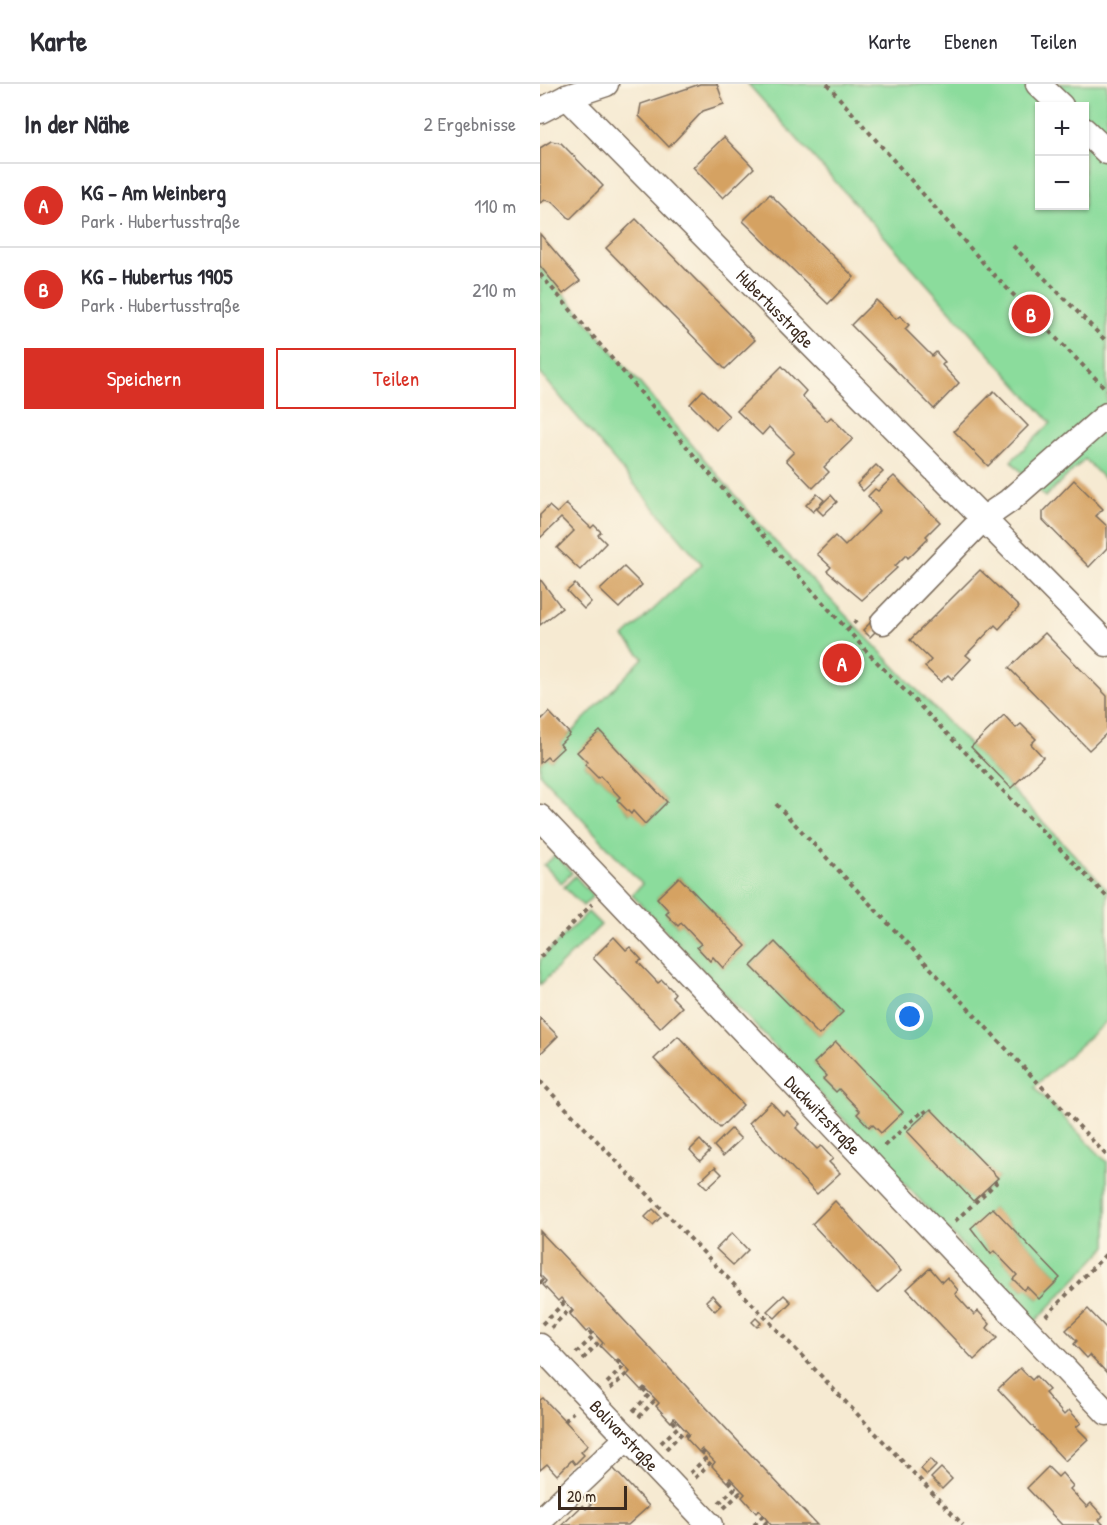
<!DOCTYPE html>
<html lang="de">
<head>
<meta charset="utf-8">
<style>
	:root { --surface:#fff; --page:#f7f7f7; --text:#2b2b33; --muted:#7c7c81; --line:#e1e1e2; --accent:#d93025 }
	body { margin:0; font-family:"Patrick Hand",sans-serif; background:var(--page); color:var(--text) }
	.controls { position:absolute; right:18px; top:18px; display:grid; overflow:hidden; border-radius:0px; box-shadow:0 2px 4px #0004 }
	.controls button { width:54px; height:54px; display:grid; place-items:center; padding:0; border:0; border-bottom:2px solid var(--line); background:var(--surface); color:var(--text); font:30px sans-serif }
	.scale { position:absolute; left:18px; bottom:15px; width:69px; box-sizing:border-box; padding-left:6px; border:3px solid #3b2a1e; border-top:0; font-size:16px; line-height:21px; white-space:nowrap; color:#3b2a1e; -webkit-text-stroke:4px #fcf5e5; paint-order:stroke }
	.you { position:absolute; left:370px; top:933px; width:21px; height:21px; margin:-15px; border:4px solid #fff; border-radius:50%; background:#1a73e8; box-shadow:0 0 0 9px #1a73e833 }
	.badge { display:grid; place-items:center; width:39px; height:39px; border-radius:50%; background:var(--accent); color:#fff; font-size:20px; font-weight:700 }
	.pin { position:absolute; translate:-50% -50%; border:3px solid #fff; box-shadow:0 2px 6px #0006 }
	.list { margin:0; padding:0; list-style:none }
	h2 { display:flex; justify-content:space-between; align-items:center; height:78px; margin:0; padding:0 24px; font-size:26px }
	h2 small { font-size:20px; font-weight:400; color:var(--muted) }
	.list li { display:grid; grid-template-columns:39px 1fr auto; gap:18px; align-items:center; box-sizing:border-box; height:84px; padding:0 24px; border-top:2px solid var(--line) }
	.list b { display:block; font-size:22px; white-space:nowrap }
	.list p { margin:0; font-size:20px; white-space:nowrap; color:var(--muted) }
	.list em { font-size:20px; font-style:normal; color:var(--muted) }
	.actions { display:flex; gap:12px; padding:18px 24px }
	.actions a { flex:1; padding:14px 0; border:2px solid var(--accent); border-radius:0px; text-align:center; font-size:21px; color:var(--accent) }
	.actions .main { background:var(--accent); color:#fff }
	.map { position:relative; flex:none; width:567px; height:1441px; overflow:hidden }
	header { display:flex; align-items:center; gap:36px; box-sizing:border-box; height:84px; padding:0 30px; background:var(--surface); border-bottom:2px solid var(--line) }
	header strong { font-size:28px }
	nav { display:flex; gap:33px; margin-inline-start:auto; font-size:21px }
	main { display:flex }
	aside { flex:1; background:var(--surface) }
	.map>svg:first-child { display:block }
	.green { fill:#8bdc9c; stroke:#63835d; stroke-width:1.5; fill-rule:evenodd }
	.building { fill:#d5a262 }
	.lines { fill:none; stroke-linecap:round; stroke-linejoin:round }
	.minor-casing { stroke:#7c6d5d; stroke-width:27 }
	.path { stroke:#7c6d5d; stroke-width:4; stroke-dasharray:4.5 4.5; stroke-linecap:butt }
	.minor { stroke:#fff; stroke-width:24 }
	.labels { text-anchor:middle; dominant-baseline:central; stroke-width:4.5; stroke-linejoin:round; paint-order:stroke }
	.street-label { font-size:18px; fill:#3b2a1e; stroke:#fcf5e5 }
</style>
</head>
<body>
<header>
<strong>Karte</strong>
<nav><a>Karte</a><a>Ebenen</a><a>Teilen</a></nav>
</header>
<main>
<aside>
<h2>In der Nähe<small>2 Ergebnisse</small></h2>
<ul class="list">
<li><span class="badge">A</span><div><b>KG - Am Weinberg</b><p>Park · Hubertusstraße</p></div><em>110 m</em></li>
<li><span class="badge">B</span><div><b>KG - Hubertus 1905</b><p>Park · Hubertusstraße</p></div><em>210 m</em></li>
</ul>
<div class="actions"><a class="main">Speichern</a><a>Teilen</a></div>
</aside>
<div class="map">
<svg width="567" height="1441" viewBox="0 0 567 1441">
	<rect width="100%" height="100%" fill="#fcf5e5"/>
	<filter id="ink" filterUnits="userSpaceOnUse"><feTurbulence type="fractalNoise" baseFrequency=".0167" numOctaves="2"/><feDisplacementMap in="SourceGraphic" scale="12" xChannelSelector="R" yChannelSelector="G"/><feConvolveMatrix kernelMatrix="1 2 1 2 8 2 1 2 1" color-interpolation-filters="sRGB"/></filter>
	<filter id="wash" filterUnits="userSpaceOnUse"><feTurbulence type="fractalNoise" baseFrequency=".008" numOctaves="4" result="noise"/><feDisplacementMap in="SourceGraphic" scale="24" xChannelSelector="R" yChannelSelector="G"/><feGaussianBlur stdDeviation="1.35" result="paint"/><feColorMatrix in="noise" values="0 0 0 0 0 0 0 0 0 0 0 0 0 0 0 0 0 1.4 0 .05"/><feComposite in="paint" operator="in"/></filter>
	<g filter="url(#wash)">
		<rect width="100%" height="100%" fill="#f6ead2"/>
		<g class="green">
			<path d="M208 0H567V398L545 375 505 413 471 377 511 339ZM500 22H544V122H500Z"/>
			<path d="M0 182 227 449 567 805V937L494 1003 567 1078V1162L495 1238 92 811 102 800 0 690V679L7 673 11 676 23 664 20 660 103 574 84 553 162 480 0 289ZM60 647 127 718 106 739 93 727 90 730 78 716 80 713 60 692 57 694 45 681 47 678 38 668ZM139 793 206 862 183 884 173 873 170 876 157 863 161 860 141 839 137 842 126 830 129 827 117 814ZM235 858 303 927 279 951 211 882ZM296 958 332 1040 330 1043 317 1031 320 1027 299 1005 295 1008 284 996 286 992 274 979ZM390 1025 458 1094 433 1117 368 1047ZM453 1124 520 1194 498 1215 487 1203 483 1206 473 1195 477 1191 454 1167 451 1170 432 1144Z"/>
			<path d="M16 771 32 789 21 799 4 781Z"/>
			<path d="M35 792 53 812 43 822 24 803Z"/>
			<path d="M48 828 61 841 0 901V876Z"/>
		</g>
		<g id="blocks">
			<g class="building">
				<path d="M160 0H177L184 20 163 27 129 63 99 32 101 20Z"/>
				<path d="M184 53 214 84 183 114 153 83Z"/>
				<path d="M11 57 21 59 63 102 30 135 13 118 5 116 0 119V64Z"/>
				<path d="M230 110 314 193 288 220 203 137Z"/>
				<path d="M96 135 215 256 185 285 66 164Z"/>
				<path d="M0 150 40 197 23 210 0 182Z"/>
				<path d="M336 216 356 235 360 232 369 241 365 245 392 272 396 268 405 278 402 281 419 299 394 325 311 241Z"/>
				<path d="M242 282 266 307 262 312 287 337 291 333 313 355 284 383 289 388 273 404 246 376 254 368 229 343 222 351 197 327Z"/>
				<path d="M163 306 189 332 176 346 150 320Z"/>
				<path d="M454 307 488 342 448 382 414 347Z"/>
				<path d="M336 381 343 388 323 407 317 400Z"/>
				<path d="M354 392 400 438 386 452 388 454 368 474 366 471 355 482 357 484 322 516 287 487 291 483 277 470 295 452 305 462 340 427 328 412 335 405 338 407Z"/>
				<path d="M534 396 563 425 556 432 567 442V464L549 483 503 436V428Z"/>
				<path d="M277 410 284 416 273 428 266 421Z"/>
				<path d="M291 411 297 418 283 431 277 425Z"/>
				<path d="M26 420 51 444 54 441 61 448 58 451 66 459 40 486 17 464 34 447 21 434 0 454V431L9 422 17 429Z"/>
				<path d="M84 483 102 501 79 524 60 506Z"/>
				<path d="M440 486 479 523 459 545 455 541 426 571 431 575 412 595 408 591 401 598 385 583 391 576 370 556Z"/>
				<path d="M0 495 22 524 0 541Z"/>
				<path d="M35 500 51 518 44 525 27 507Z"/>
				<path d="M335 534 342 541 330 553 323 546Z"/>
				<path d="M505 549 567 612V649L549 666 469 584Z"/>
				<path d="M9 628 30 650 20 660 23 664 10 676 7 673 0 679V632L2 635Z"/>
				<path d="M464 631 476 644 481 640 496 655 491 660 503 673 471 704 431 663Z"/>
				<path d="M60 647 127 718 105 740 93 727 91 730 77 716 80 713 60 692 58 694 45 681 47 678 37 668Z"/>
				<path d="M139 793 206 862 183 884 173 873 170 877 157 863 161 860 141 839 138 842 126 830 129 827 117 814Z"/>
				<path d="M74 853 86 866 90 863 102 876 98 878 118 899 122 896 135 909 132 913 142 923 120 944 53 874Z"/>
				<path d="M235 858 303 928 279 951 211 882Z"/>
				<path d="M0 934 18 952 0 970Z"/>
				<path d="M138 952 203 1021 180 1044 114 975Z"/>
				<path d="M296 958 363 1028 341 1049 332 1040 329 1043 317 1030 320 1027 299 1005 296 1008 283 995 286 992 274 979Z"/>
				<path d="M231 1018 243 1031 247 1027 260 1040 256 1044 277 1065 281 1062 293 1075 289 1078 300 1089 277 1110 209 1039Z"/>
				<path d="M391 1025 458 1094 433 1117 367 1047Z"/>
				<path d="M191 1045 201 1055 183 1072 174 1062Z"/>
				<path d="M160 1056 170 1067 160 1077 150 1066Z"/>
				<path d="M175 1083 182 1090 167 1104 160 1097Z"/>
				<path d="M295 1117 361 1187 337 1209 272 1140Z"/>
				<path d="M453 1124 520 1194 499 1215 487 1203 484 1206 473 1195 477 1191 454 1167 451 1170 431 1144Z"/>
				<path d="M113 1125 121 1133 113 1141 105 1133Z"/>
				<path d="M0 1147 277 1441H231L219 1426 216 1429 202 1413 205 1410 190 1394 187 1398 172 1382 175 1378 162 1365 159 1368 146 1354 149 1350 134 1334 131 1338 116 1322 119 1319 104 1303 101 1306 87 1291 90 1288 78 1275 75 1277 60 1262 63 1259 50 1245 46 1248 30 1230 33 1227 21 1214 18 1217 3 1201 6 1197 0 1191Z"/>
				<path d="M192 1149 208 1166 193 1181 176 1165Z"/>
				<path d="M390 1184 402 1198 407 1193 418 1206 415 1210 434 1231 438 1227 450 1240 447 1244 457 1254 434 1276 367 1205Z"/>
				<path d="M172 1211 181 1221 175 1227 166 1217Z"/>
				<path d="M244 1211 251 1218 235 1234 227 1227Z"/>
				<path d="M548 1225 567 1245V1289L550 1271 547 1274 534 1260 537 1257 526 1246Z"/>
				<path d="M216 1234 221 1239 217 1243 212 1238Z"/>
				<path d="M480 1284 492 1296 496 1292 509 1306 505 1309 524 1331 529 1326 541 1339 536 1343 548 1355 525 1377 458 1305Z"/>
				<path d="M3 1314 48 1361 41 1368 44 1371 35 1380 32 1376 17 1391 7 1380 0 1386V1316Z"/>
				<path d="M390 1375 396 1382 387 1391 381 1385Z"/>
				<path d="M508 1383 518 1393 522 1389 533 1402 530 1405 547 1423 551 1419 563 1432 559 1436 564 1441H522L487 1404Z"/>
				<path d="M73 1384 109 1422 88 1441H22L43 1421 46 1425 51 1421 43 1412Z"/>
				<path d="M401 1384 412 1395 402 1405 391 1394Z"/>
			</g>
		</g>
	</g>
	<g filter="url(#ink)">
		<use href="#blocks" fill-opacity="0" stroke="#7c6d5d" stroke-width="1.5"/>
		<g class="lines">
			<g class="minor-casing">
				<g id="minor">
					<path d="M498 0 521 22"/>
					<path id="s1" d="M27 13 567 560"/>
					<path d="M0 27 27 13 66 0"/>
					<path d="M544 46 567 68"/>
					<path d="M343 538 443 435 469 417 567 331"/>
					<path id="s2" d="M0 733 567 1329"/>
					<path id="s3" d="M0 1262 170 1441"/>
					<path d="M3 1434 87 1354"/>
				</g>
			</g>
			<g class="path">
				<path d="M287 0 452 189 567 306"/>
				<path d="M473 162 567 258"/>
				<path d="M0 190 215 443 330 571 567 813"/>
				<path d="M307 546 319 534"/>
				<path d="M236 720 567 1072"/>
				<path d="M0 873 52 820"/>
				<path d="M0 997 423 1441"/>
				<path d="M344 1062 384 1026 386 1029"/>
				<path d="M415 1137 456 1099 454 1097"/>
				<path d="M0 1200 2 1197 4 1199"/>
				<path d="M506 1232 567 1169"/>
				<path d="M2 1240 23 1220 19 1215"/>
				<path d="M11 1244 29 1226 32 1229"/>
				<path d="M36 1269 54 1252 48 1247"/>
				<path d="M43 1275 59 1258 61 1260"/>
				<path d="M67 1299 83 1283 76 1276"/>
				<path d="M70 1305 88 1289"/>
				<path d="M93 1327 109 1311 102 1304"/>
				<path d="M99 1333 114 1317 118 1321"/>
				<path d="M25 1337 33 1328"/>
				<path d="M121 1359 138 1343 132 1336"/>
				<path d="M126 1365 143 1348 147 1352"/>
				<path d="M150 1389 167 1373 160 1366"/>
				<path d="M155 1394 171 1378 173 1380"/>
				<path d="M179 1419 195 1404 188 1396"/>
				<path d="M184 1424 200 1409 203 1412"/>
				<path d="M214 1441 222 1433 217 1428"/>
				<path d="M224 1441 227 1438 230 1441"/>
			</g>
			<use href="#minor" class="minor"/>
		</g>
	</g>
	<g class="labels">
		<g class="street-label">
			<text stroke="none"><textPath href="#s1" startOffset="297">Hubertusstraße</textPath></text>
			<text stroke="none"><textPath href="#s2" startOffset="411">Duckwitzstraße</textPath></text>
			<text stroke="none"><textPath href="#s3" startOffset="123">Bolivarstraße</textPath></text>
		</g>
	</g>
</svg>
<div class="controls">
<button>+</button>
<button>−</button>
</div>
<div class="scale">20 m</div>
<div class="you"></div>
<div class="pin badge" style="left:302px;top:579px">A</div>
<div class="pin badge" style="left:491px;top:230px">B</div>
</div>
</main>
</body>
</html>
